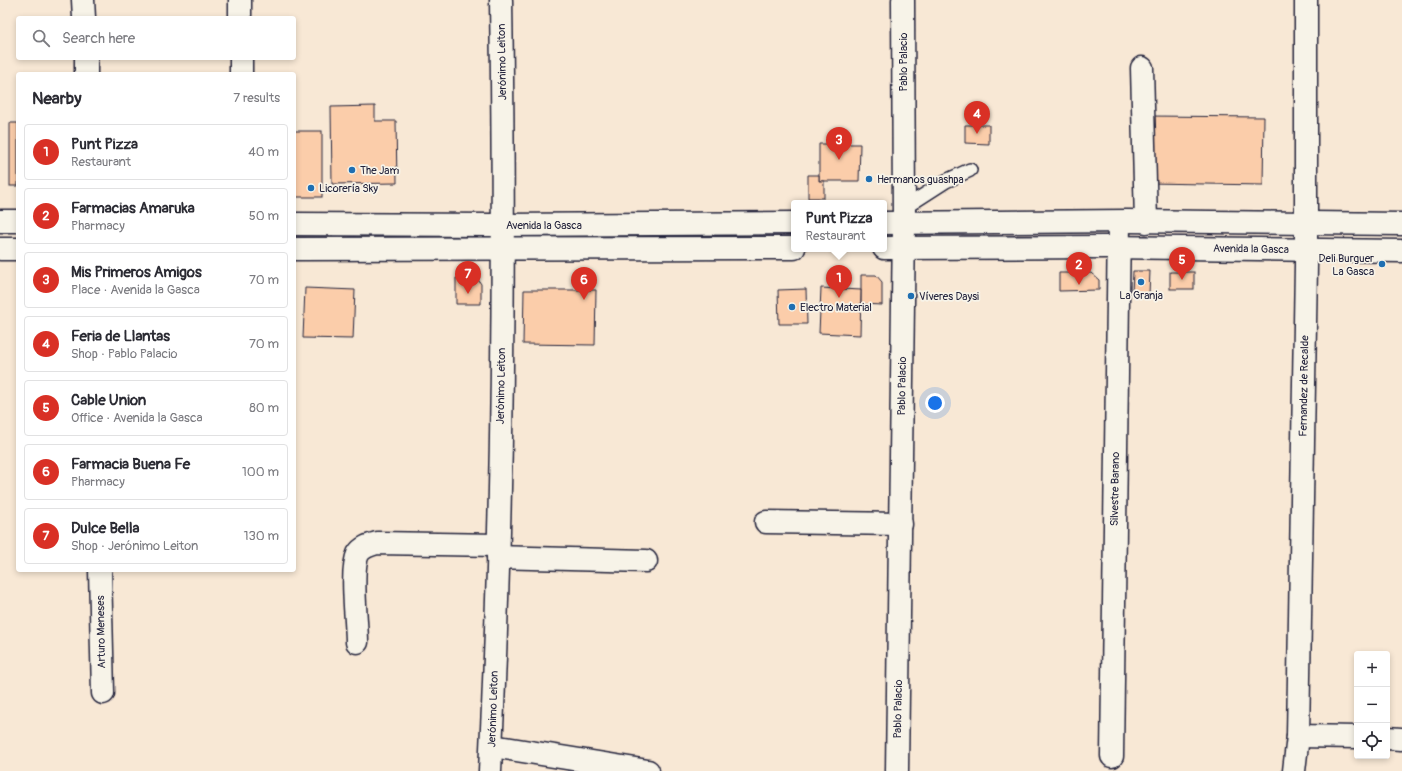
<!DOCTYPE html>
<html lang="en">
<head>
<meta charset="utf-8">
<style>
	:root { --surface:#fff; --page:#f2f2f3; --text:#2b2b33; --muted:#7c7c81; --line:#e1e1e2; --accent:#d93025 }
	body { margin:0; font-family:Pangolin,sans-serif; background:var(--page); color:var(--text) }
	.controls { position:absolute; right:12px; bottom:12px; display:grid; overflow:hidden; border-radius:4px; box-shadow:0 2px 6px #0003 }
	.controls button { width:36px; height:36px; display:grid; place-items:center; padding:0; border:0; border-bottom:1px solid var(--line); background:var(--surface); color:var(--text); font:20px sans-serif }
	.you { position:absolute; left:935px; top:403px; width:14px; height:14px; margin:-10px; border:3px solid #fff; border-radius:50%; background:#1a73e8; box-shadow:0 0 0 6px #1a73e833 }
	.badge { display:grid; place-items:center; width:26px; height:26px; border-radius:50%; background:var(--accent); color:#fff; font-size:13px; font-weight:700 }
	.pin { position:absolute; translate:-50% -33px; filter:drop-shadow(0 1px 2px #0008) }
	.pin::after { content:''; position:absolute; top:21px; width:14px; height:12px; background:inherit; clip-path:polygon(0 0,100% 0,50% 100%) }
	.popup { position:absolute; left:791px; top:200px; width:96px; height:52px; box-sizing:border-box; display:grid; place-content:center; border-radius:4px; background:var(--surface); filter:drop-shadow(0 1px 3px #0005); font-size:13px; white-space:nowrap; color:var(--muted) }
	.popup b { font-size:15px; color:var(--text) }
	.popup::after { content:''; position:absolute; left:50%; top:100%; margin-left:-8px; border:8px solid transparent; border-top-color:var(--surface) }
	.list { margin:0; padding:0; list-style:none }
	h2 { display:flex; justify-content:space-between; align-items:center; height:52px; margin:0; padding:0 16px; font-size:17px }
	h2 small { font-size:13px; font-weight:400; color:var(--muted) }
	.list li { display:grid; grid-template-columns:26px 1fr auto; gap:12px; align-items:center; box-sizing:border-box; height:56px; margin:0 8px 8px; padding:0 8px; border:1px solid var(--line); border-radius:4px }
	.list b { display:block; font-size:15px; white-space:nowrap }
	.list p { margin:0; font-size:13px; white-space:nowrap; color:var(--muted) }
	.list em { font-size:13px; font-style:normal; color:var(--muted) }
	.icon { flex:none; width:22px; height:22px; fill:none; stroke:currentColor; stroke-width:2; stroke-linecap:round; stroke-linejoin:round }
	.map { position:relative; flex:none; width:1402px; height:771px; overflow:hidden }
	.search { position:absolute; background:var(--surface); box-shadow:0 2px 6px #0003; left:16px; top:16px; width:280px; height:44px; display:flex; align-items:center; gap:10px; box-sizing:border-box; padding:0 14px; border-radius:4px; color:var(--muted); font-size:15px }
	.panel { position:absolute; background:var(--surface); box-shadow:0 2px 6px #0003; left:16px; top:72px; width:280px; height:500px; border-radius:4px }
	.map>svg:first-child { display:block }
	.building { fill:#fbcdaa; stroke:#22223b }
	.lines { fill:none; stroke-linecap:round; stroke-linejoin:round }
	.lane-casing { stroke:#22223b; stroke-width:16 }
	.street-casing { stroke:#22223b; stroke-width:25 }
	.secondary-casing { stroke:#22223b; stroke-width:25 }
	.lane { stroke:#f7f3e8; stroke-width:13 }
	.street { stroke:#f7f3e8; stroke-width:22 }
	.secondary { stroke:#f7f3e8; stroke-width:22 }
	.poi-dot { fill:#1f6fb2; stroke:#f7f3e8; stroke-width:1.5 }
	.labels { text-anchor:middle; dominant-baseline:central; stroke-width:3.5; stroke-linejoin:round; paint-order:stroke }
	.street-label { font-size:11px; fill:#22223b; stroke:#f7f3e8 }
	.poi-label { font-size:11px; fill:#22223b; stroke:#f7f3e8; text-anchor:start }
</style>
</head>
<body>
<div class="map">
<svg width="1402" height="771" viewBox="0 0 1402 771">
	<rect width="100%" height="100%" fill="#f8e8d5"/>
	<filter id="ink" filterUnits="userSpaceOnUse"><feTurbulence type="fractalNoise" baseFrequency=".025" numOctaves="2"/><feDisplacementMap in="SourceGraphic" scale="8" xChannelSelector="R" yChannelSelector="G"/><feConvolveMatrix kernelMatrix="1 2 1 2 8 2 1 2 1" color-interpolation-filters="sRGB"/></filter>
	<g filter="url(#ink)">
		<g class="building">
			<path d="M375 106V121H396L397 183 332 184 331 107Z"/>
			<path d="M1150 116 1264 117 1263 185 1148 183Z"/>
			<rect x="10" y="123" width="8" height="63"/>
			<path d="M965 125H989V144L965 143Z"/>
			<rect x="294" y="131" width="28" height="66"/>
			<path d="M819 144H860L859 181H819Z"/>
			<path d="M808 175H819V181H824V198H808Z"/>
			<path d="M1133 271H1150L1149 294H1132Z"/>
			<rect x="1170" y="272" width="24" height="17"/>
			<path d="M1059 273H1091L1099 280V290L1059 291Z"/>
			<path d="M861 275H876L882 282V305L861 304Z"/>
			<path d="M456 278H477L481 284V304H456Z"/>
			<path d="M305 288 355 290 353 339 303 338Z"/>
			<path d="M821 288 861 290 860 335 819 333Z"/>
			<path d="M806 289 807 324H779L778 290Z"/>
			<path d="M524 290H596L595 345 523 344Z"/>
		</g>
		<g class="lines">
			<g class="lane-casing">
				<path id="lane" d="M904 208 946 181 970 170"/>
			</g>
			<g class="street-casing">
				<g id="street">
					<path d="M83 0 84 18"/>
					<path d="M240 0V18"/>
					<path d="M86 58V74"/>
					<path d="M241 58V74"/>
					<path d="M1142 68 1146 222"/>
					<path d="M766 522 901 524"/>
					<path d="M498 557 646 561"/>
					<path d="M100 570 103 693"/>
					<path d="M357 642C357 621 350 571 358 554 362 547 370 545 377 543L498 545"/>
					<path d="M1298 736 1357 737"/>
					<path d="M1387 738 1401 739"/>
					<path d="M492 746 648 771"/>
					<path d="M1112 756 1119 222"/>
					<path d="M490 771C503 514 505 257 501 0"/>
					<path d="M897 771 904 223 903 0"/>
					<path d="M1294 771 1298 736 1306 265V0"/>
				</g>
			</g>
			<g class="secondary-casing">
				<g id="secondary">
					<path d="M0 221H18"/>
					<path d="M884 223 1127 221 1402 224"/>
					<path d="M294 224 493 225 794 223"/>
					<path d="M884 248 1107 247 1402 251"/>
					<path d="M0 249H18"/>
					<path d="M294 249 794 248"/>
				</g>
			</g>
			<use href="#lane" class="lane"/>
			<use href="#street" class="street"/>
			<use href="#secondary" class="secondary"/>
		</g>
	</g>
	<g class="poi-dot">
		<circle cx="352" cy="170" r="4"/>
		<circle cx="869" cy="179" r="4"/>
		<circle cx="311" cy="188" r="4"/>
		<circle cx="1382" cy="264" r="4"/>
		<circle cx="1141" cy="282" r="4"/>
		<circle cx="911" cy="296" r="4"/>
		<circle cx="792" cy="307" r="4"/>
	</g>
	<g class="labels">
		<g class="street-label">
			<text transform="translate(502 62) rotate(-91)">Jerónimo Leiton</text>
			<text transform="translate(903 62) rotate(-90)">Pablo Palacio</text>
			<text x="544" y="225">Avenida la Gasca</text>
			<text transform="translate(1251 249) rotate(1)">Avenida la Gasca</text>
			<text transform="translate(501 386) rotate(-89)">Jerónimo Leiton</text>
			<text transform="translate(902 386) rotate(-89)">Pablo Palacio</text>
			<text transform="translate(1304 386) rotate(-89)">Fernandez de Recalde</text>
			<text transform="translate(1115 489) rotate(-89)">Silvestre Barano</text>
			<text transform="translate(101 632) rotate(-91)">Arturo Meneses</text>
			<text transform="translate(493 709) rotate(-88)">Jerónimo Leiton</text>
			<text transform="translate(898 709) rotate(-89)">Pablo Palacio</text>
		</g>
		<g class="poi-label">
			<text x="360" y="170">The Jam</text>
			<text x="877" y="179">Hermanos guashpa</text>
			<text x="319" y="188">Licorería Sky</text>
			<text x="1374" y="258" text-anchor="end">Deli Burguer<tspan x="1374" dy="13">La Gasca</tspan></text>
			<text x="1141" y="295" text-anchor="middle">La Granja</text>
			<text x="919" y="296">Víveres Daysi</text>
			<text x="800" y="307">Electro Material</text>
		</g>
	</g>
</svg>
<div class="controls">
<button>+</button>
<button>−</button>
<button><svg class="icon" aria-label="locate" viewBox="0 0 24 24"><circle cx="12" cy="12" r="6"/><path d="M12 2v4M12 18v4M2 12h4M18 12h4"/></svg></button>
</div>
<div class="you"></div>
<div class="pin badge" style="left:839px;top:298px">1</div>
<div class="popup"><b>Punt Pizza</b>Restaurant</div>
<div class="pin badge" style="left:1079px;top:285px">2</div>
<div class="pin badge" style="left:839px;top:160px">3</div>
<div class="pin badge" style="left:977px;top:134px">4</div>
<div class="pin badge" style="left:1182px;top:280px">5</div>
<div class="pin badge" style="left:584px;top:300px">6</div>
<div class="pin badge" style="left:468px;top:294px">7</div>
<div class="search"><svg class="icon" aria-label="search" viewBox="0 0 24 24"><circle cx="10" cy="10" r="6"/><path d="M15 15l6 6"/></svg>Search here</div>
<section class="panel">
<h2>Nearby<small>7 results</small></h2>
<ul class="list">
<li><span class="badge">1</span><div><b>Punt Pizza</b><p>Restaurant</p></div><em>40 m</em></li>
<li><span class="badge">2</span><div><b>Farmacias Amaruka</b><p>Pharmacy</p></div><em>50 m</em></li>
<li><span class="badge">3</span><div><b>Mis Primeros Amigos</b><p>Place · Avenida la Gasca</p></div><em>70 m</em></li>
<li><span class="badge">4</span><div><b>Feria de Llantas</b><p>Shop · Pablo Palacio</p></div><em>70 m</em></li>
<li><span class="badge">5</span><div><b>Cable Union</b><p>Office · Avenida la Gasca</p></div><em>80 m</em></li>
<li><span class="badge">6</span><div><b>Farmacia Buena Fe</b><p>Pharmacy</p></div><em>100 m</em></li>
<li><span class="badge">7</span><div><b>Dulce Bella</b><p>Shop · Jerónimo Leiton</p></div><em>130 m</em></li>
</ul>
</section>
</div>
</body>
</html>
